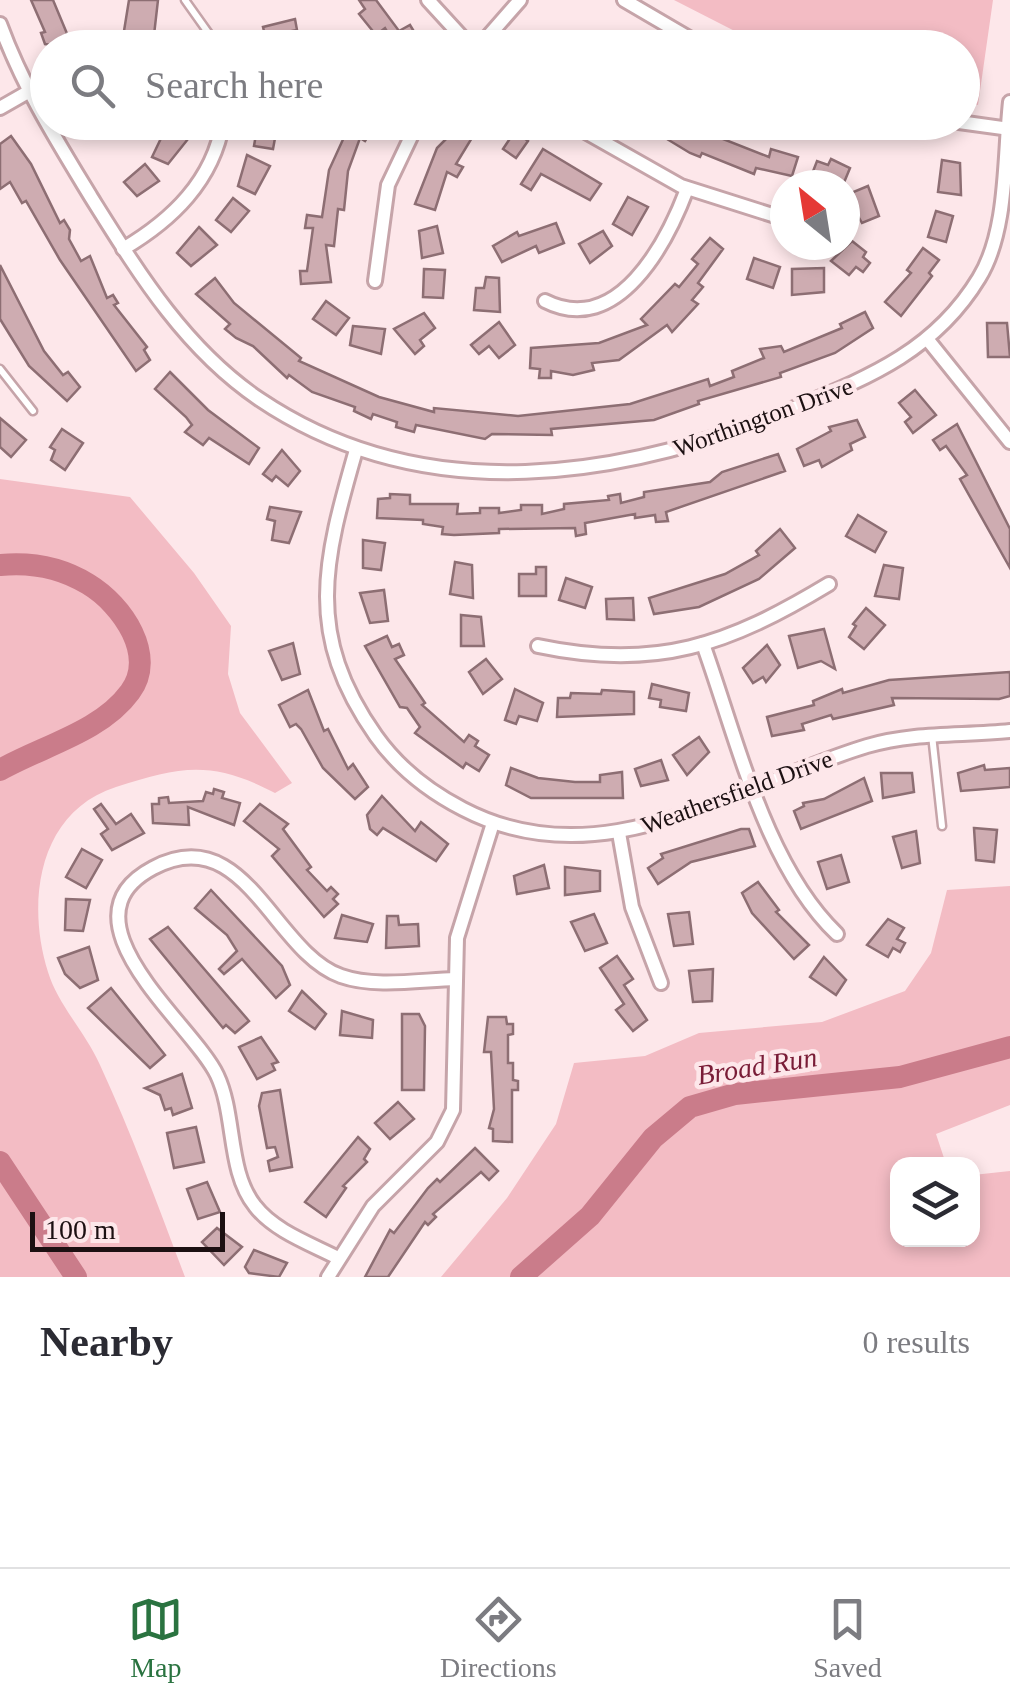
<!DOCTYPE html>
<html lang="en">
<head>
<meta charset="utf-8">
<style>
	:root { --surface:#fff; --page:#f7f7f7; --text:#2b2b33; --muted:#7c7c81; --line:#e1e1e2; --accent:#2a7340 }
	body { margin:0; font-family:"Times New Roman",serif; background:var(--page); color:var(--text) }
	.controls { position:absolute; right:30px; bottom:30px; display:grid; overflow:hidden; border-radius:20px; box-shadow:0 5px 15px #0003 }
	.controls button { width:90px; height:90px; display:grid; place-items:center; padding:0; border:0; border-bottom:2px solid var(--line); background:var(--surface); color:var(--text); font:50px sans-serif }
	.compass { position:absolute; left:770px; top:170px; width:90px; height:90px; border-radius:50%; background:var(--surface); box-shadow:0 5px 15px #0003; rotate:330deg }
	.scale { position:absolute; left:30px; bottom:25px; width:195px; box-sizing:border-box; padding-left:10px; border:5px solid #1c1012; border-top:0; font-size:28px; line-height:35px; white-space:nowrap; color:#1c1012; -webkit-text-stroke:8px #fde7ea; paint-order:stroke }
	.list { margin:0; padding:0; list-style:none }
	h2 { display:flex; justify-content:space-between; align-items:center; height:130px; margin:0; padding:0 40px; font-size:42px }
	h2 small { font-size:32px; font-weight:400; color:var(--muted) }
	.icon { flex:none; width:55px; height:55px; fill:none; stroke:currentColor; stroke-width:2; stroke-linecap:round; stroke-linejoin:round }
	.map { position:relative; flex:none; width:1010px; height:1277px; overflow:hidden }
	.search { position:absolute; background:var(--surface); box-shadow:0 5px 15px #0003; left:30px; right:30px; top:30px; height:110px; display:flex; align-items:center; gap:25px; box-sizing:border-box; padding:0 35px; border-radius:55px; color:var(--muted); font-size:38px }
	.sheet { height:290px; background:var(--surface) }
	nav { display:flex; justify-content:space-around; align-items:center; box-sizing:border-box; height:140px; border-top:2px solid var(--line); background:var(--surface); font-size:28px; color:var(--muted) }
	nav a { display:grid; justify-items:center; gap:5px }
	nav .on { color:var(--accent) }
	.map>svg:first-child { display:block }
	.green { fill:#f3bcc4 }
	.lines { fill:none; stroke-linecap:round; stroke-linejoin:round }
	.river { stroke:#ca7c8a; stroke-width:22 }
	.building { fill:#ceacb1; stroke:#8d6e73; stroke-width:2.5 }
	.lane-casing { stroke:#c6a4a9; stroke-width:11 }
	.street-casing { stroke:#c6a4a9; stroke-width:18 }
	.lane { stroke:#fff; stroke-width:6 }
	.street { stroke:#fff; stroke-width:12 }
	.labels { text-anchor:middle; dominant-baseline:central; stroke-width:9; stroke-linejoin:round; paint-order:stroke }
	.street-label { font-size:25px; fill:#1c1012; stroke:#fde7ea }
	.water-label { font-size:28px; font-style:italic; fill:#791c37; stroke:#fde7ea }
</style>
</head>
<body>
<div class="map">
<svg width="1010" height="1277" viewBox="0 0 1010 1277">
	<rect width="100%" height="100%" fill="#fde7ea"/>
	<g class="green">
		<path d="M674 0H993L978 105 963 102 962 48 766 47Z"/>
		<path d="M0 479 130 497 194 573 231 626 228 674 240 713 292 783 275 793C212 760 181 766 116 787 38 812 26 902 48 972 58 1005 86 1033 100 1065 132 1134 158 1206 185 1277H0Z"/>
		<path d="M1010 886V1105L936 1134 946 1164H898V1240H972L973 1175 1010 1171V1277H441L507 1198 556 1124 574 1063 645 1056 699 1033 822 1022 905 991 931 953 947 890Z"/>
	</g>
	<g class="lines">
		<g class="river">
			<path d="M0 565C31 562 62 568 88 584 123 605 157 656 130 692 101 732 42 746 0 770"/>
			<path d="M0 1162 76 1277"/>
			<path d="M521 1277 590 1216 653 1138 690 1107 735 1094 900 1077 1010 1047"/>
		</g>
	</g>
	<g class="building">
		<path d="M31 0H53L73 48 45 44 41 33 45 32Z"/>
		<path d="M129 0H158L154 35 124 31Z"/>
		<path d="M359 0H376L399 31 410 25 424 48H397L385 28 376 35 359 14 365 9Z"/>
		<path d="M295 19 297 30 287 32 291 48H268L263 27Z"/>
		<path d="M258 122H278L273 149 254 146Z"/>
		<path d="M351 122H371L367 129 371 132 365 141 360 138 348 171 344 210 338 209 334 246 326 245 331 282 301 284 300 271H307L313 228H305L307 215 322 217 329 170Z"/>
		<path d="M463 122H491L473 136 456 164 463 167 457 177 447 172 435 210 415 204 437 148Z"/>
		<path d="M639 122H680L769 157 771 149 798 157 792 176 756 168 754 174 702 153 700 157 690 153Z"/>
		<path d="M166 128 188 139 168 164 152 157Z"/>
		<path d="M515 131 528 141 516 158 503 149Z"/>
		<path d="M11 136 31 164 60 223 64 220 70 230 69 239 81 261 90 256 107 298 113 295 118 303 114 305 147 347 144 350 150 360 136 371 60 260 26 201 22 203 10 182 0 189V144Z"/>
		<path d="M543 149 601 184 590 200 541 174 531 190 521 184Z"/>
		<path d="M247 155 270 166 255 194 238 186Z"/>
		<path d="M831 159 850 168 843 185 812 174 817 161 828 165Z"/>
		<path d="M942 160 960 163 961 195 938 192Z"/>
		<path d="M145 164 159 181 137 196 124 182Z"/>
		<path d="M868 186 879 216 862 223 846 195Z"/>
		<path d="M628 197 648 207 632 235 613 224Z"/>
		<path d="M233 198 249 211 231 232 216 220Z"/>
		<path d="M936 211 953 216 946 242 928 237Z"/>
		<path d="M556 223 564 243 539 253 536 246 502 262 493 246 517 232 519 236Z"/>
		<path d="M437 226 443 253 422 258 419 231Z"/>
		<path d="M199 227 217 245 191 266 177 253Z"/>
		<path d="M603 231 612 246 590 263 579 244Z"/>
		<path d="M710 238 723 249 698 283 703 287 692 300 698 304 672 332 667 325 619 360 592 363 594 370 573 375 551 371V378H539L540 369 530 368 531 348 599 343 647 325 641 319 675 284 679 287 698 264 692 259Z"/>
		<path d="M852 241 866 252 863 257 870 263 863 272 856 267 849 275 831 261Z"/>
		<path d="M923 248 939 260 929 273 932 276 901 316 885 302 911 273 907 270Z"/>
		<path d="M754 258 780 267 773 288 747 279Z"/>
		<path d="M0 265 44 351 63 375 68 372 80 387 67 401 29 366 0 319Z"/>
		<path d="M824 268V292L792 295V269Z"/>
		<path d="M424 269 445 270 443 298 423 297Z"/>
		<path d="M486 277 499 278 500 312 474 310 476 288H484Z"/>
		<path d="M215 278 234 303 301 358 299 361 379 397 434 412V408L518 416 630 404 708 379 710 386 734 377 732 371 764 358 760 349 781 346 784 352 842 328 840 324 865 312 873 328 835 353 780 373 781 377 698 401 699 404 654 420 551 429 552 435 492 434 485 439 416 425 414 432 396 427 397 422 373 414 371 419 354 411 355 407 312 392 289 375 287 378 253 346 236 338 225 329 230 324 196 294Z"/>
		<path d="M326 301 349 318 336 335 313 319Z"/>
		<path d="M424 313 435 328 420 340 424 346 415 354 394 329Z"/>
		<path d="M499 322 515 345 499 358 489 346 479 354 471 345Z"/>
		<path d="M987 323H1007L1010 357H988Z"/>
		<path d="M353 326 385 329 381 354 350 345Z"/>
		<path d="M170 372 208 410 259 448 249 464 209 438 203 445 185 432 192 425 186 417 155 389Z"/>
		<path d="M915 390 936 415 913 433 905 422 911 417 899 403Z"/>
		<path d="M0 418 26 440 11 457 0 447Z"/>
		<path d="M857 420 865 437 850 444 852 450 822 467 819 460 804 466 797 449 831 431 829 427Z"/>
		<path d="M957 424 1010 529V568L960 479 967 475 946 446 940 450 933 440Z"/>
		<path d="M62 429 83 443 65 470 51 460 55 450 50 447Z"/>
		<path d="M282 450 300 471 288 486 276 476 272 481 263 474Z"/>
		<path d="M778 454 785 471 666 512 668 521 656 522 655 515 635 518V514L585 523 586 534 576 536 575 528 499 529V533L454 535 442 534 443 527 423 524V520L377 518 378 499 390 498V494L410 495V504H458L457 514 480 513V508H499V513L521 510V505H542V514L564 509V504L609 500 608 496 620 494 621 503 644 497V492L710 482 722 472Z"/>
		<path d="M270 507 301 512 289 543 272 540 275 521 267 519Z"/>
		<path d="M858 515 886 532 875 552 846 536Z"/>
		<path d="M780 529 795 548 759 579 699 607 654 614 649 598 725 574 759 555 756 551Z"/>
		<path d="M363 540 385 543 381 570 363 568Z"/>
		<path d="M455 562 472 565 473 598 450 594Z"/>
		<path d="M884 565 903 568 899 599 875 596Z"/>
		<path d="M536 567H546V596H519V574H536Z"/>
		<path d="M566 578 592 587 585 608 559 600Z"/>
		<path d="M384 590 388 621 370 623 360 593Z"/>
		<path d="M633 598 634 620 607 619 606 599Z"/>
		<path d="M866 608 885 625 864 649 849 637 856 626 853 624Z"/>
		<path d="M461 615 481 617 484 646H461Z"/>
		<path d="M824 629 835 669 821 661 798 668 789 636Z"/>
		<path d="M387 636 392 647 399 644 404 655 395 659 425 703 422 705 464 742 469 735 478 741 475 746 489 755 479 771 466 763 463 768 415 733 420 727 407 708 400 707 365 646Z"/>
		<path d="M293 643 300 674 282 680 269 651Z"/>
		<path d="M767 645 780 665 766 682 763 677 753 683 743 668Z"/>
		<path d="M486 659 502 679 483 694 469 672Z"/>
		<path d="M1010 672V696L999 699 892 698 894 705 833 719 831 715 802 724 804 730 772 736 767 717 814 705 813 701 842 689 843 693 889 680Z"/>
		<path d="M652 684 689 693 686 711 660 707 661 700 649 698Z"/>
		<path d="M515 689 543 703 537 721 519 716 516 724 505 720Z"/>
		<path d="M308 690 324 731 328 729 348 769 353 764 368 787 355 799 323 768 301 729 296 724 290 727 279 705Z"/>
		<path d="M602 690 634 692V714L557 717 558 698H570L571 693 601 694Z"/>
		<path d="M699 737 709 752 687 775 673 755Z"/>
		<path d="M661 760 668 780 641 786 635 769Z"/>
		<path d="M984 765 985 770 1010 768V787L961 791 958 773Z"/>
		<path d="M511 768 538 778 575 782H600V775L622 772 623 798H531L506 785Z"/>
		<path d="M881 773H912L914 792 883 798Z"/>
		<path d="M864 778 872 801 801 829 794 811 804 806 803 803 824 799Z"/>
		<path d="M214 789 224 792 222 798 240 803 234 825 188 807 189 825 153 823 152 804H159V798L168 797 169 803 203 801 206 792 213 794Z"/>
		<path d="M382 796 415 831 421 822 448 844 436 861 383 828 377 835 370 829 367 815Z"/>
		<path d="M101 804 116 824 131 814 144 833 112 850 101 834 108 829 94 809Z"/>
		<path d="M260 804 288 824 283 829 311 867 307 870 327 891 331 887 338 894 333 899 338 904 324 917 272 856 279 849 244 821Z"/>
		<path d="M974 828 997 830 994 862 976 860Z"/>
		<path d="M741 829H749L755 846 691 862 658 884 648 868 663 858 661 854Z"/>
		<path d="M916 831 920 863 902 868 893 837Z"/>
		<path d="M82 849 102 860 86 888 66 877Z"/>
		<path d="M841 855 849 882 827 889 818 862Z"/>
		<path d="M544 865 549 888 517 894 514 876Z"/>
		<path d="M565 867 600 871V891L565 895Z"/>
		<path d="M758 882 779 910 776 912 809 945 794 959 752 913 742 893Z"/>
		<path d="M211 890 282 966 290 985 276 998 242 959 224 974 219 969 237 951 227 935 195 908Z"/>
		<path d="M66 899 90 900 83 931 65 930Z"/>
		<path d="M689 912 693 944 674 946 668 914Z"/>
		<path d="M594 914 607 943 585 951 571 922Z"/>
		<path d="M342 915 373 924 367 942 335 938Z"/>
		<path d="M387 916H398L399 925 418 924 419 946 386 948Z"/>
		<path d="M888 919 904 928 897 939 905 943 900 952 893 948 888 957 867 945Z"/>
		<path d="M168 927 249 1021 235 1033 226 1025 223 1028 150 939Z"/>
		<path d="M89 947 98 980 80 988 65 974 58 958Z"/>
		<path d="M617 956 633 979 624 985 647 1020 633 1031 616 1010 624 1004 600 968Z"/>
		<path d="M824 957 846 980 836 995 810 977Z"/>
		<path d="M713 969 712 1001 693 1002 689 971Z"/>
		<path d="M111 988 165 1055 150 1068 88 1008Z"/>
		<path d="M302 991 326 1014 315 1029 289 1011Z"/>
		<path d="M342 1011 373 1020 372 1038 340 1035Z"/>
		<path d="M402 1014H419L425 1026 424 1090H402Z"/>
		<path d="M488 1017H506L507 1024H513V1034L508 1035V1063H513V1080L518 1081V1090H512V1142L493 1141V1129L489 1128 494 1109 491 1052H484Z"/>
		<path d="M261 1037 278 1062 272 1064 275 1070 257 1079 239 1047Z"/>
		<path d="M182 1074 192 1108 173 1115 171 1108 165 1110 160 1095 145 1088Z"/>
		<path d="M280 1090 292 1167 270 1171 268 1161 278 1157 275 1147 267 1148 259 1106 262 1093Z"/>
		<path d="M398 1102 414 1119 390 1139 375 1123Z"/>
		<path d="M196 1127 204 1162 174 1168 167 1133Z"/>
		<path d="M358 1137 370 1149 364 1159 367 1162 343 1186 346 1188 326 1217 305 1202Z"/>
		<path d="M475 1148 498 1171 489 1180 481 1172 433 1214 436 1217 428 1225 425 1222 388 1277H365L390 1230 394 1233 428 1188 437 1179 440 1182Z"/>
		<path d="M207 1182 220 1212 198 1219 187 1189Z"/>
		<path d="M217 1228 242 1247 224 1265 202 1242Z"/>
		<path d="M254 1250 287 1263 279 1277 249 1273 245 1267Z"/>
	</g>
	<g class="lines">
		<g class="lane-casing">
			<g id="lane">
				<path d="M185 0 212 38"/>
				<path d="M0 369 33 411"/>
				<path d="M932 735 942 826"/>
			</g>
		</g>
		<g class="street-casing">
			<g id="street">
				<path d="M428 0 472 48"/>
				<path d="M624 0 706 48"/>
				<path d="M0 24C23 87 57 141 91 197 138 272 184 348 259 399 425 511 624 479 799 406 872 376 936 349 979 278 1008 231 1004 157 1010 102"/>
				<path d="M213 39 217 48"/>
				<path d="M478 48 520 0"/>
				<path d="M0 108 28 92"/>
				<path d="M568 122 681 186 785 219"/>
				<path d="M959 122 1010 129"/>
				<path d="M123 249C172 220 213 181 223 122"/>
				<path d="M375 281 388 185 418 122"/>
				<path d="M545 301C618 338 667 242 687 189"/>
				<path d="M928 340 1010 442"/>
				<path d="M356 450C324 561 304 634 376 736 398 767 430 792 463 809 601 881 735 786 867 746 915 732 962 736 1010 731"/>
				<path d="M703 644C737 738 765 865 837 934"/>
				<path d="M538 646C656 671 728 645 829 584"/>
				<path d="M619 833 632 907 661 983"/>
				<path d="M338 1258C311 1244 274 1231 255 1206 227 1171 236 1115 217 1075 193 1024 55 920 153 868 245 819 273 952 341 976 375 988 420 980 455 979"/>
				<path d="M328 1277 373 1206 437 1142 453 1110 457 938 493 823"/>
			</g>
		</g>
		<use href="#lane" class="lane"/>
		<use href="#street" class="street"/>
	</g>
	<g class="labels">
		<g class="street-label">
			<text transform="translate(763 417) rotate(-20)">Worthington Drive</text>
			<text transform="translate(737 792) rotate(-20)">Weathersfield Drive</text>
		</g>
		<g class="water-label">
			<text transform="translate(757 1066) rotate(-9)">Broad Run</text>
		</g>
	</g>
</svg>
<div class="controls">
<button><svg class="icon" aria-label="layers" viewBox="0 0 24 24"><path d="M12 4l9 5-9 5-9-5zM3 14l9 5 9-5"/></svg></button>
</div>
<svg class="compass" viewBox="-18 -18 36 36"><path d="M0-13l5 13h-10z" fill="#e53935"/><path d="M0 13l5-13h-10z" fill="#7c7c81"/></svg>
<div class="scale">100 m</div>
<div class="search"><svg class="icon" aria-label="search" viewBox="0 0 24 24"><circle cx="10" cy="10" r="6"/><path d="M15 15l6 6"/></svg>Search here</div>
</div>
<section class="sheet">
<h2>Nearby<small>0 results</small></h2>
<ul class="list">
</ul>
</section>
<nav>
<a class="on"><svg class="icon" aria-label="map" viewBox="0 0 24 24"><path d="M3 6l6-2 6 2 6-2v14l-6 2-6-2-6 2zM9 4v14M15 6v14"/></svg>Map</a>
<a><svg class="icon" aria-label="directions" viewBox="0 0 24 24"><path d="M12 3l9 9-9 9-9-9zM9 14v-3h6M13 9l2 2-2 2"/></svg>Directions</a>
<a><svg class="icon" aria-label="saved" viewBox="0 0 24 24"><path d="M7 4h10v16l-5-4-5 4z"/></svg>Saved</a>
</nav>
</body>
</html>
